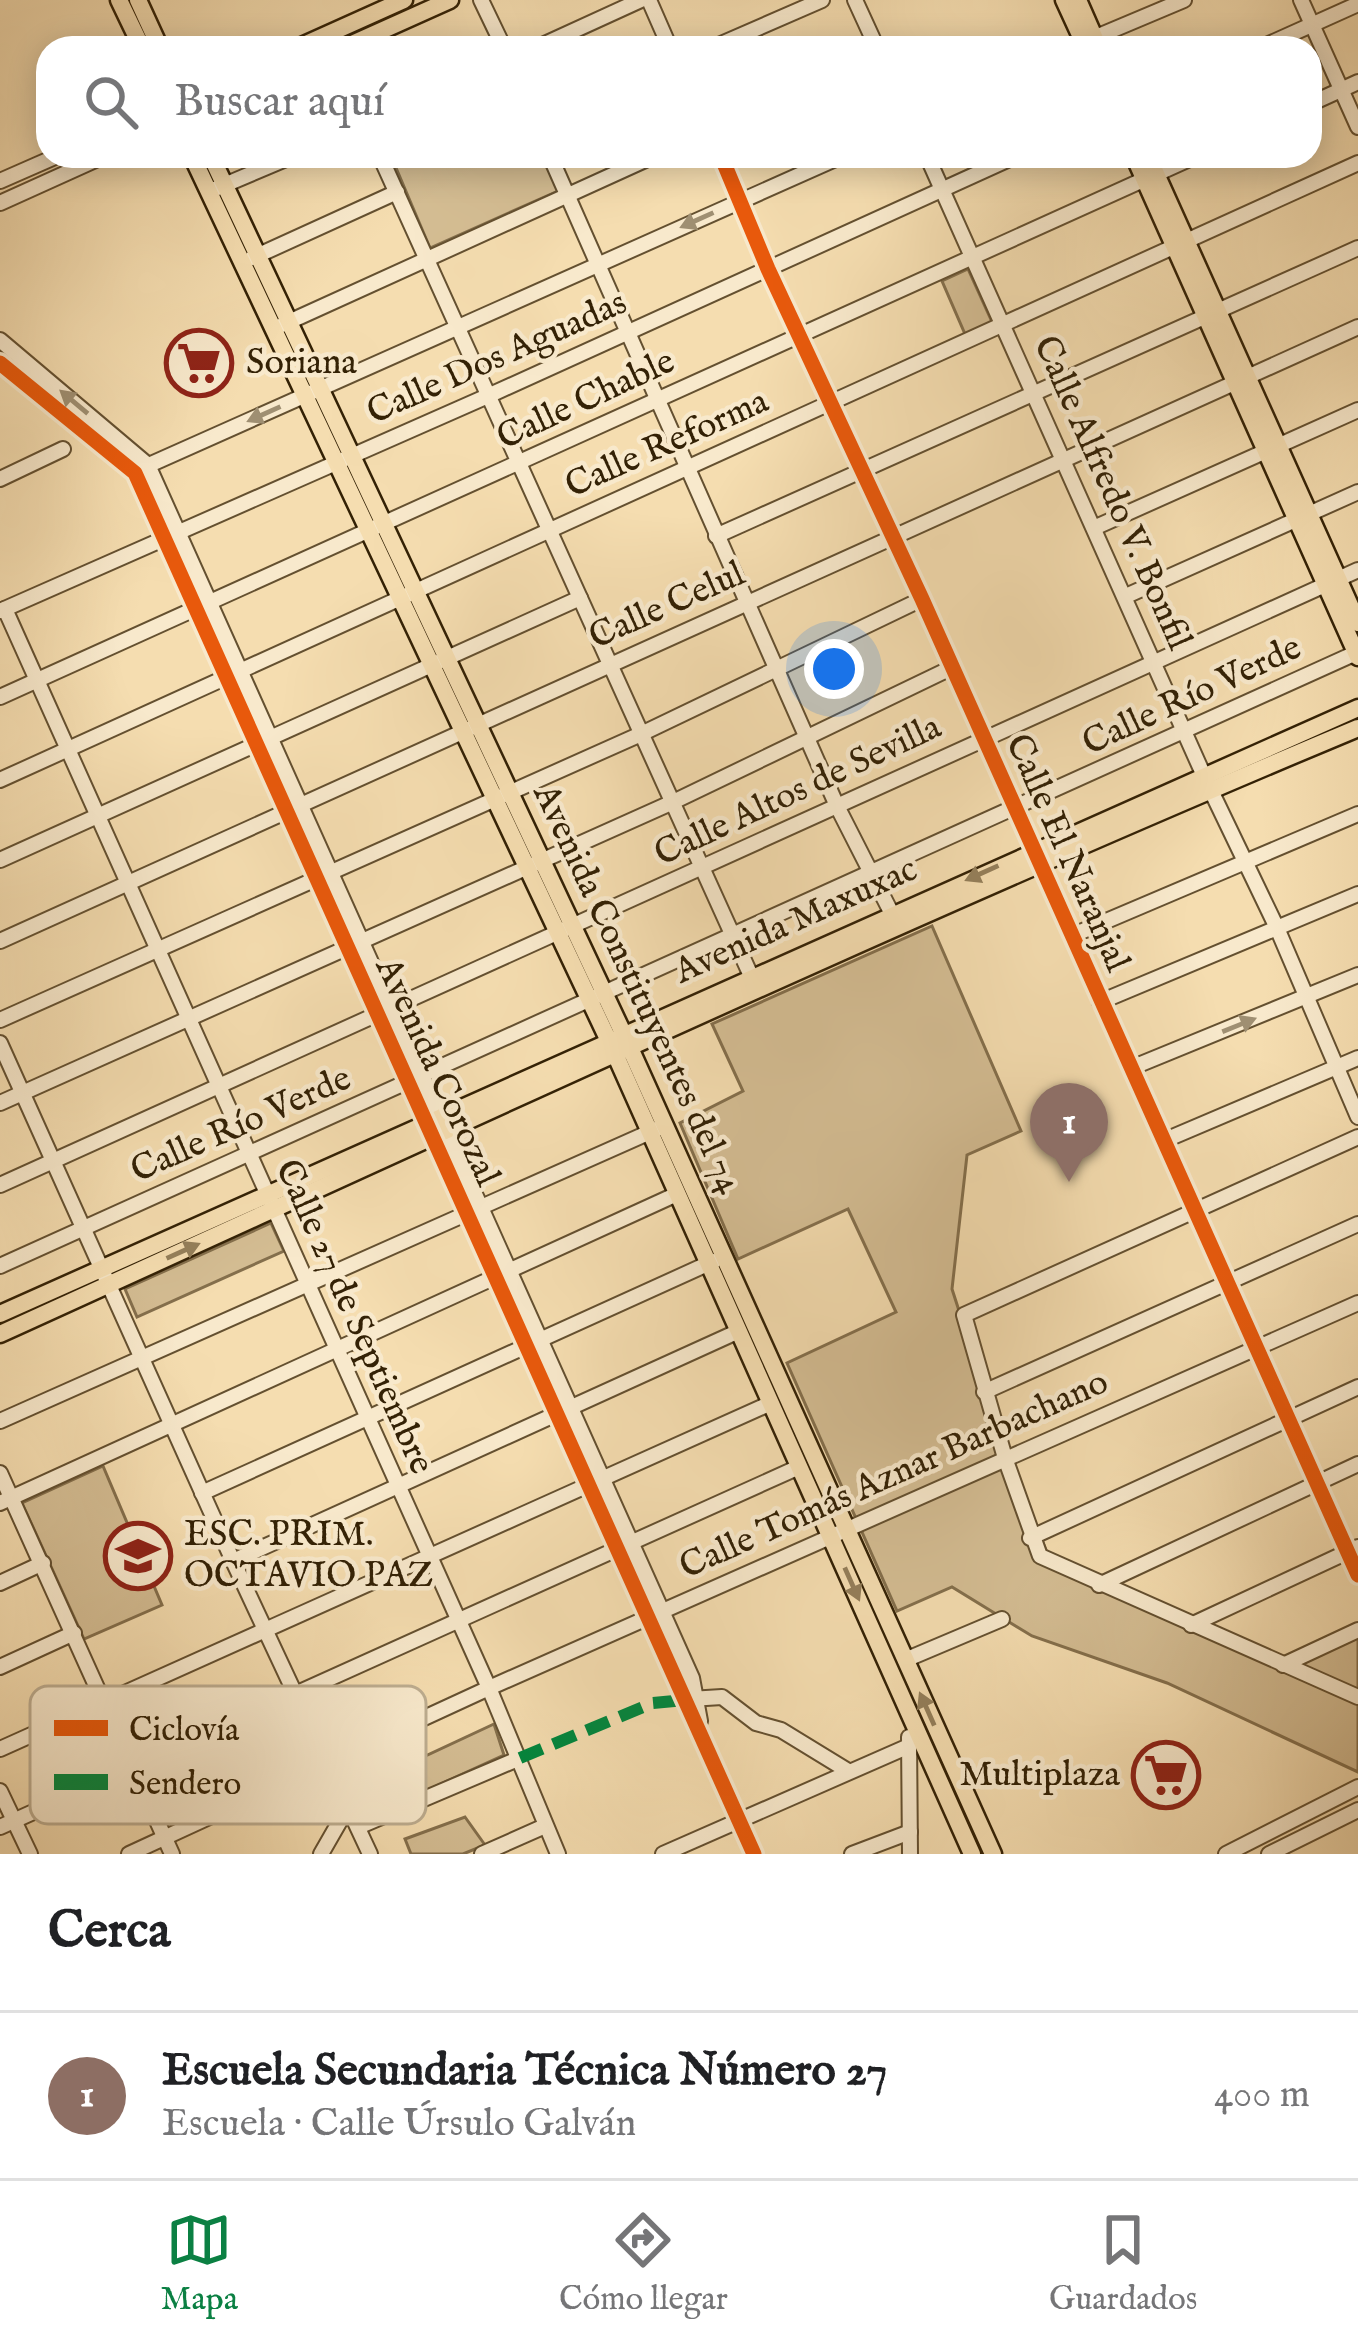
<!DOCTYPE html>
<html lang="es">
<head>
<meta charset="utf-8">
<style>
	:root { --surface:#fff; --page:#f6f6f6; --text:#202124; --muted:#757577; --line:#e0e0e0; --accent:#0b8043 }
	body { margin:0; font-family:"IM FELL English",serif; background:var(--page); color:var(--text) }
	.you { position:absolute; left:834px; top:669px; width:42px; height:42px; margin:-30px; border:9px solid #fff; border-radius:50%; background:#1a73e8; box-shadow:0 0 0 18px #1a73e833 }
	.badge { display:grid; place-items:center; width:78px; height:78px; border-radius:50%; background:var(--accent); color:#fff; font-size:39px; font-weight:700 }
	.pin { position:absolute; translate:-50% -99px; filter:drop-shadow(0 3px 6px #0008) }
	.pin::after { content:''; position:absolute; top:63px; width:42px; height:36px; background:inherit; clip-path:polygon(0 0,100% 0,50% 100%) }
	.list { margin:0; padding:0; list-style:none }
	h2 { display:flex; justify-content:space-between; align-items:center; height:156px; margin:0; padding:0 48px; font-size:51px }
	h2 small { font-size:39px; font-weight:400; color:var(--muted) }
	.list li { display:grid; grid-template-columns:78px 1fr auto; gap:36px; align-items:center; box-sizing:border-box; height:168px; padding:0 48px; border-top:3px solid var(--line) }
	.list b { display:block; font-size:45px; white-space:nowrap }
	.list p { margin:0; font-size:39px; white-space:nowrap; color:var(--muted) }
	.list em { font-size:39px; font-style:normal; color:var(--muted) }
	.icon { flex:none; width:66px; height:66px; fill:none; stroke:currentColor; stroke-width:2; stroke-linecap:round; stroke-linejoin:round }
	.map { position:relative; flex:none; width:1358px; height:1854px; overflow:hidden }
	.search { position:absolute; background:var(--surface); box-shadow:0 6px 30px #0003; left:36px; right:36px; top:36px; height:132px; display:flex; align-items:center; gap:30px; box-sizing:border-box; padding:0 42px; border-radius:36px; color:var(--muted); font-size:45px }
	.sheet { height:324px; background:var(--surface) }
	nav { display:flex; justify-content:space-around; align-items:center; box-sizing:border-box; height:168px; border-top:3px solid var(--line); background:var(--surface); font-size:33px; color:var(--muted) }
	nav a { display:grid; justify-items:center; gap:6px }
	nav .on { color:var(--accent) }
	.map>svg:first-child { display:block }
	.green { fill:#d4bd93; stroke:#846f4c; stroke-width:3 }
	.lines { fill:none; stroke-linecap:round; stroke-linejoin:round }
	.minor-casing { stroke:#645030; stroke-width:18 }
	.major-casing { stroke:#332105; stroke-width:21 }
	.minor { stroke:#f8e9cc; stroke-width:14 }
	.major { stroke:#f5ddb0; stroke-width:16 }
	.quiet { stroke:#00873e; stroke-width:12; stroke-dasharray:24 12; stroke-linecap:butt }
	.cycleway-casing { stroke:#f8e9cc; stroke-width:22 }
	.cycleway { stroke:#e8590c; stroke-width:15 }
	.oneway { fill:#9f8f72 }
	.oneway2 { fill:#947f5a }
	.labels { text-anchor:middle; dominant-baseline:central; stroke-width:9; stroke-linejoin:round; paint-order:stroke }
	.street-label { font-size:36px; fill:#332105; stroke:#f8e9cc }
	.poi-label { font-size:36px; fill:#332105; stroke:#f8e9cc; text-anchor:start }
	.key { fill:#f8e9cc; stroke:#bdad90; stroke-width:3 }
	.key-label { font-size:33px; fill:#332105 }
</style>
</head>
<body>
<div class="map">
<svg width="1358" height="1854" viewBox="0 0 1358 1854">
	<rect width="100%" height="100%" fill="#f5ddb0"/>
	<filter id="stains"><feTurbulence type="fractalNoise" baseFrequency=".00167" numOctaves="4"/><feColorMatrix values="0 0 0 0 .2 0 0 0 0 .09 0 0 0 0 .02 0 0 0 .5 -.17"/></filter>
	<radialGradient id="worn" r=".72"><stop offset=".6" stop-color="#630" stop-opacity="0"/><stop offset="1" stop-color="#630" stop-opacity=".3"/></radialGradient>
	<g class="green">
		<path d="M391 156H547L558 191 430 248Z"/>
		<path d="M968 269 992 322 965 334 942 281Z"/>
		<path d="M932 926 1021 1131 967 1155 952 1289 1002 1444 1049 1557 1286 1664 1358 1637V1772L1167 1683 1032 1636 952 1587 897 1611 787 1363 896 1312 848 1209 738 1259 680 1123 743 1091 712 1024Z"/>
		<path d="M271 1223 284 1251 137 1317 125 1289Z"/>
		<path d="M103 1466 162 1605 84 1639 22 1503Z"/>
		<path d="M494 1724 504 1755 373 1815 359 1787Z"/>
		<path d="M465 1817 485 1845 463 1854H411L405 1839Z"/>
	</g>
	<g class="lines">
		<g class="minor-casing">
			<g id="minor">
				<path d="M481 0 504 48"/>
				<path d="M649 0 670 48"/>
				<path d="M855 0 877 48"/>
				<path d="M1301 0 1358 127"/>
				<path d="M1089 40 1184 0"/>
				<path d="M536 48 641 0"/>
				<path d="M712 48 822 0"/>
				<path d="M1260 48 1358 4"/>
				<path d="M1310 104 1358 82"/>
				<path d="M380 156 752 978"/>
				<path d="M550 156 837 806 892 914"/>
				<path d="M721 156 768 269 922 599 1358 1575"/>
				<path d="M927 156 1204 776 1277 928 1358 1117"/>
				<path d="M0 181 57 156"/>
				<path d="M215 189 293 156"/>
				<path d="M0 203 104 156"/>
				<path d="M252 258 397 192"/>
				<path d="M282 325 654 156"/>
				<path d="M0 340 148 465 692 1678 700 1721"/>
				<path d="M0 363 135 473 754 1854"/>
				<path d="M140 469 842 156"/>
				<path d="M0 479 63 449"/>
				<path d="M1096 527 1358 410"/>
				<path d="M716 536 1358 248"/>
				<path d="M1126 596 1358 492"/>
				<path d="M5 609 489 1688 558 1854"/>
				<path d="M0 611 490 395 1016 156"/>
				<path d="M0 697 1196 156"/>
				<path d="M0 780 1358 163"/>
				<path d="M0 860 580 598"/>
				<path d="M1071 936 1358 814"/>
				<path d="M0 941 1358 327"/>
				<path d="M1100 1002 1358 894"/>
				<path d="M0 1020 641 734 922 599"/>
				<path d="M0 1043 233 1561 370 1854"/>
				<path d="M1131 1068 1358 975"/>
				<path d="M0 1103 673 802 951 668"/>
				<path d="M1358 1137 964 1315 1005 1458 1040 1556 1358 1697"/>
				<path d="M1163 1141 1358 1058"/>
				<path d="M0 1185 1358 570"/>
				<path d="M0 1266 1358 652"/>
				<path d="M984 1392 1358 1224"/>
				<path d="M0 1421 659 1128"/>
				<path d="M0 1473 172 1854"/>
				<path d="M202 1493 714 1261"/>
				<path d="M0 1503 677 1194"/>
				<path d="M1030 1538 1358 1387"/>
				<path d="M233 1561 739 1331"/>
				<path d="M0 1583 43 1563"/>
				<path d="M1099 1585 1358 1464"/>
				<path d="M1191 1625 1358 1547"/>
				<path d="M905 1660 1002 1619"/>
				<path d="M1283 1665 1358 1630"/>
				<path d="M0 1667 74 1633"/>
				<path d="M690 1699 722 1697 756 1723 781 1730 848 1771"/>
				<path d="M909 1737 910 1854"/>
				<path d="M0 1749 771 1403"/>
				<path d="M0 1791 30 1854"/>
				<path d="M0 1827 799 1467"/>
				<path d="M358 1827 520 1758"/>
				<path d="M129 1854 489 1688 1358 1303"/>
				<path d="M321 1854 348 1807"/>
				<path d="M482 1854 545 1826"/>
				<path d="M663 1854 909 1746"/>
				<path d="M852 1854 910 1832"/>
				<path d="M1226 1854 1358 1787"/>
				<path d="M1269 1854 1358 1810"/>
			</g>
		</g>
		<g class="major-casing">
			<g id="major">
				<path d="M119 0 142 48"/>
				<path d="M138 0 160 48"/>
				<path d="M1064 0 1086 48"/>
				<path d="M1078 0 1099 48"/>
				<path d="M297 48 404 0"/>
				<path d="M343 48 450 0"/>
				<path d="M192 156 616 1056 972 1854"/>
				<path d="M211 156 630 1048 993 1854"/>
				<path d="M1134 156 1358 657"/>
				<path d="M1148 156 1358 623"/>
				<path d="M0 1314 1358 708"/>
				<path d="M0 1334C451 1129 901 919 1358 728"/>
			</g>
		</g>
		<use href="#minor" class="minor"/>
		<use href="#major" class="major"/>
		<path class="quiet" d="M520 1758 653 1703 685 1700"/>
		<g class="cycleway-casing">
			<g id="cycleway">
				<path d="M721 156 768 269 922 599 1358 1575"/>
				<path d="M0 363 135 473 754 1854"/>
			</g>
		</g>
		<use href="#cycleway" class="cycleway"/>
	</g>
	<defs><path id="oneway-solid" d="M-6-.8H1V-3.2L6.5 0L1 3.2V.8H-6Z" transform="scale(3)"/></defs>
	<g class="oneway">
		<use href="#oneway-solid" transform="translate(697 220) rotate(156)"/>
		<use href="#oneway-solid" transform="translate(74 402) rotate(-140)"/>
		<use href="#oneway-solid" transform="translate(264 414) rotate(156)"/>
		<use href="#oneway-solid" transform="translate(1239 1025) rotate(-22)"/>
	</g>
	<g class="oneway2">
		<use href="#oneway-solid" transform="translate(982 873) rotate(156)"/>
		<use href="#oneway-solid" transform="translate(183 1251) rotate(-24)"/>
		<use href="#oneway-solid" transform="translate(852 1584) rotate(66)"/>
		<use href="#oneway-solid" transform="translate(927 1709) rotate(-114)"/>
	</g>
	<defs>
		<g id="supermarket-ring" transform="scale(3.45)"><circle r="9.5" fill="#f8e9cc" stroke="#8f2418" stroke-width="1.5"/><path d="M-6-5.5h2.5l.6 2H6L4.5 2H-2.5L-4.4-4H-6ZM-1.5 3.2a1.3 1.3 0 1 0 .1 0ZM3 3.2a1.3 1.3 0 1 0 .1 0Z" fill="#8f2418"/></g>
		<g id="school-ring" transform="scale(3.45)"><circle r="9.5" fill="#f8e9cc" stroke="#8f2418" stroke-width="1.5"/><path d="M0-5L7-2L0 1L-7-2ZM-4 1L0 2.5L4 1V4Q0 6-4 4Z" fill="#8f2418"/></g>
	</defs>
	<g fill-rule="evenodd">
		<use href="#supermarket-ring" x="199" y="363"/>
		<use href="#school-ring" x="138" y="1556"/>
		<use href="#supermarket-ring" x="1166" y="1775"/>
	</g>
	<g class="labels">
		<g class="street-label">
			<text transform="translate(497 358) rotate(-24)">Calle Dos Aguadas</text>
			<text transform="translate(586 400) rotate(-25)">Calle Chable</text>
			<text transform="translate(667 444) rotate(-24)">Calle Reforma</text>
			<text transform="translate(1112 493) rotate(66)">Calle Alfredo V. Bonfil</text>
			<text transform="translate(667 606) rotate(-24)">Calle Celul</text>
			<text transform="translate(1192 696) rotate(-25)">Calle Río Verde</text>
			<text transform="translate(798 791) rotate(-25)">Calle Altos de Sevilla</text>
			<text transform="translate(1067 853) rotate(66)">Calle El Naranjal</text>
			<text transform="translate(796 921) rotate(-24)">Avenida Maxuxac</text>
			<text transform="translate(637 989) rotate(65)">Avenida Constituyentes del 74</text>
			<text transform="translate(437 1072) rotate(65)">Avenida Corozal</text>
			<text transform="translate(241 1125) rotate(-24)">Calle Río Verde</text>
			<text transform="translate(354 1317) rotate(66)">Calle 27 de Septiembre</text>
			<text transform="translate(894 1475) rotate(-24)">Calle Tomás Aznar Barbachano</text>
		</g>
		<g class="poi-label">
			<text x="246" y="363">Soriana</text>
			<text x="184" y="1535">ESC. PRIM.<tspan x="184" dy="41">OCTAVIO PAZ</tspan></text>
			<text x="1120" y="1775" text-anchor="end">Multiplaza</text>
		</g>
	</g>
	<rect x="30" y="1686" width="396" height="138" rx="18" class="key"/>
	<rect x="54" y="1720" width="54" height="16" fill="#e8590c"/>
	<rect x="54" y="1774" width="54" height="16" fill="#00873e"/>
	<g class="key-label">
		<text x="129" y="1740">Ciclovía</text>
		<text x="129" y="1794">Sendero</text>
	</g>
	<rect width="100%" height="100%" filter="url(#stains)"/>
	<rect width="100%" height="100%" fill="url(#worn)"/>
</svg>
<div class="you"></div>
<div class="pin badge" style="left:1069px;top:1182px;background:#8d6e63">1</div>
<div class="search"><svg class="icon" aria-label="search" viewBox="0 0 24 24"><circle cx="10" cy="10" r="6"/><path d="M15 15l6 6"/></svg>Buscar aquí</div>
</div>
<section class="sheet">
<h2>Cerca<small></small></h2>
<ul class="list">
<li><span class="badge" style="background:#8d6e63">1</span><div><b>Escuela Secundaria Técnica Número 27</b><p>Escuela · Calle Úrsulo Galván</p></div><em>400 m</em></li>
</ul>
</section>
<nav>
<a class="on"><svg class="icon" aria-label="map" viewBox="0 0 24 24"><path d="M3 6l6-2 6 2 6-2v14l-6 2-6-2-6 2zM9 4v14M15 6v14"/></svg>Mapa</a>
<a><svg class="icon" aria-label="directions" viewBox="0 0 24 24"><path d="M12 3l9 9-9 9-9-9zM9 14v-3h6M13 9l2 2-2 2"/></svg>Cómo llegar</a>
<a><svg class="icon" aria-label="saved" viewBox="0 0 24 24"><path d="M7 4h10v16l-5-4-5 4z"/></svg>Guardados</a>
</nav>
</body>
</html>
